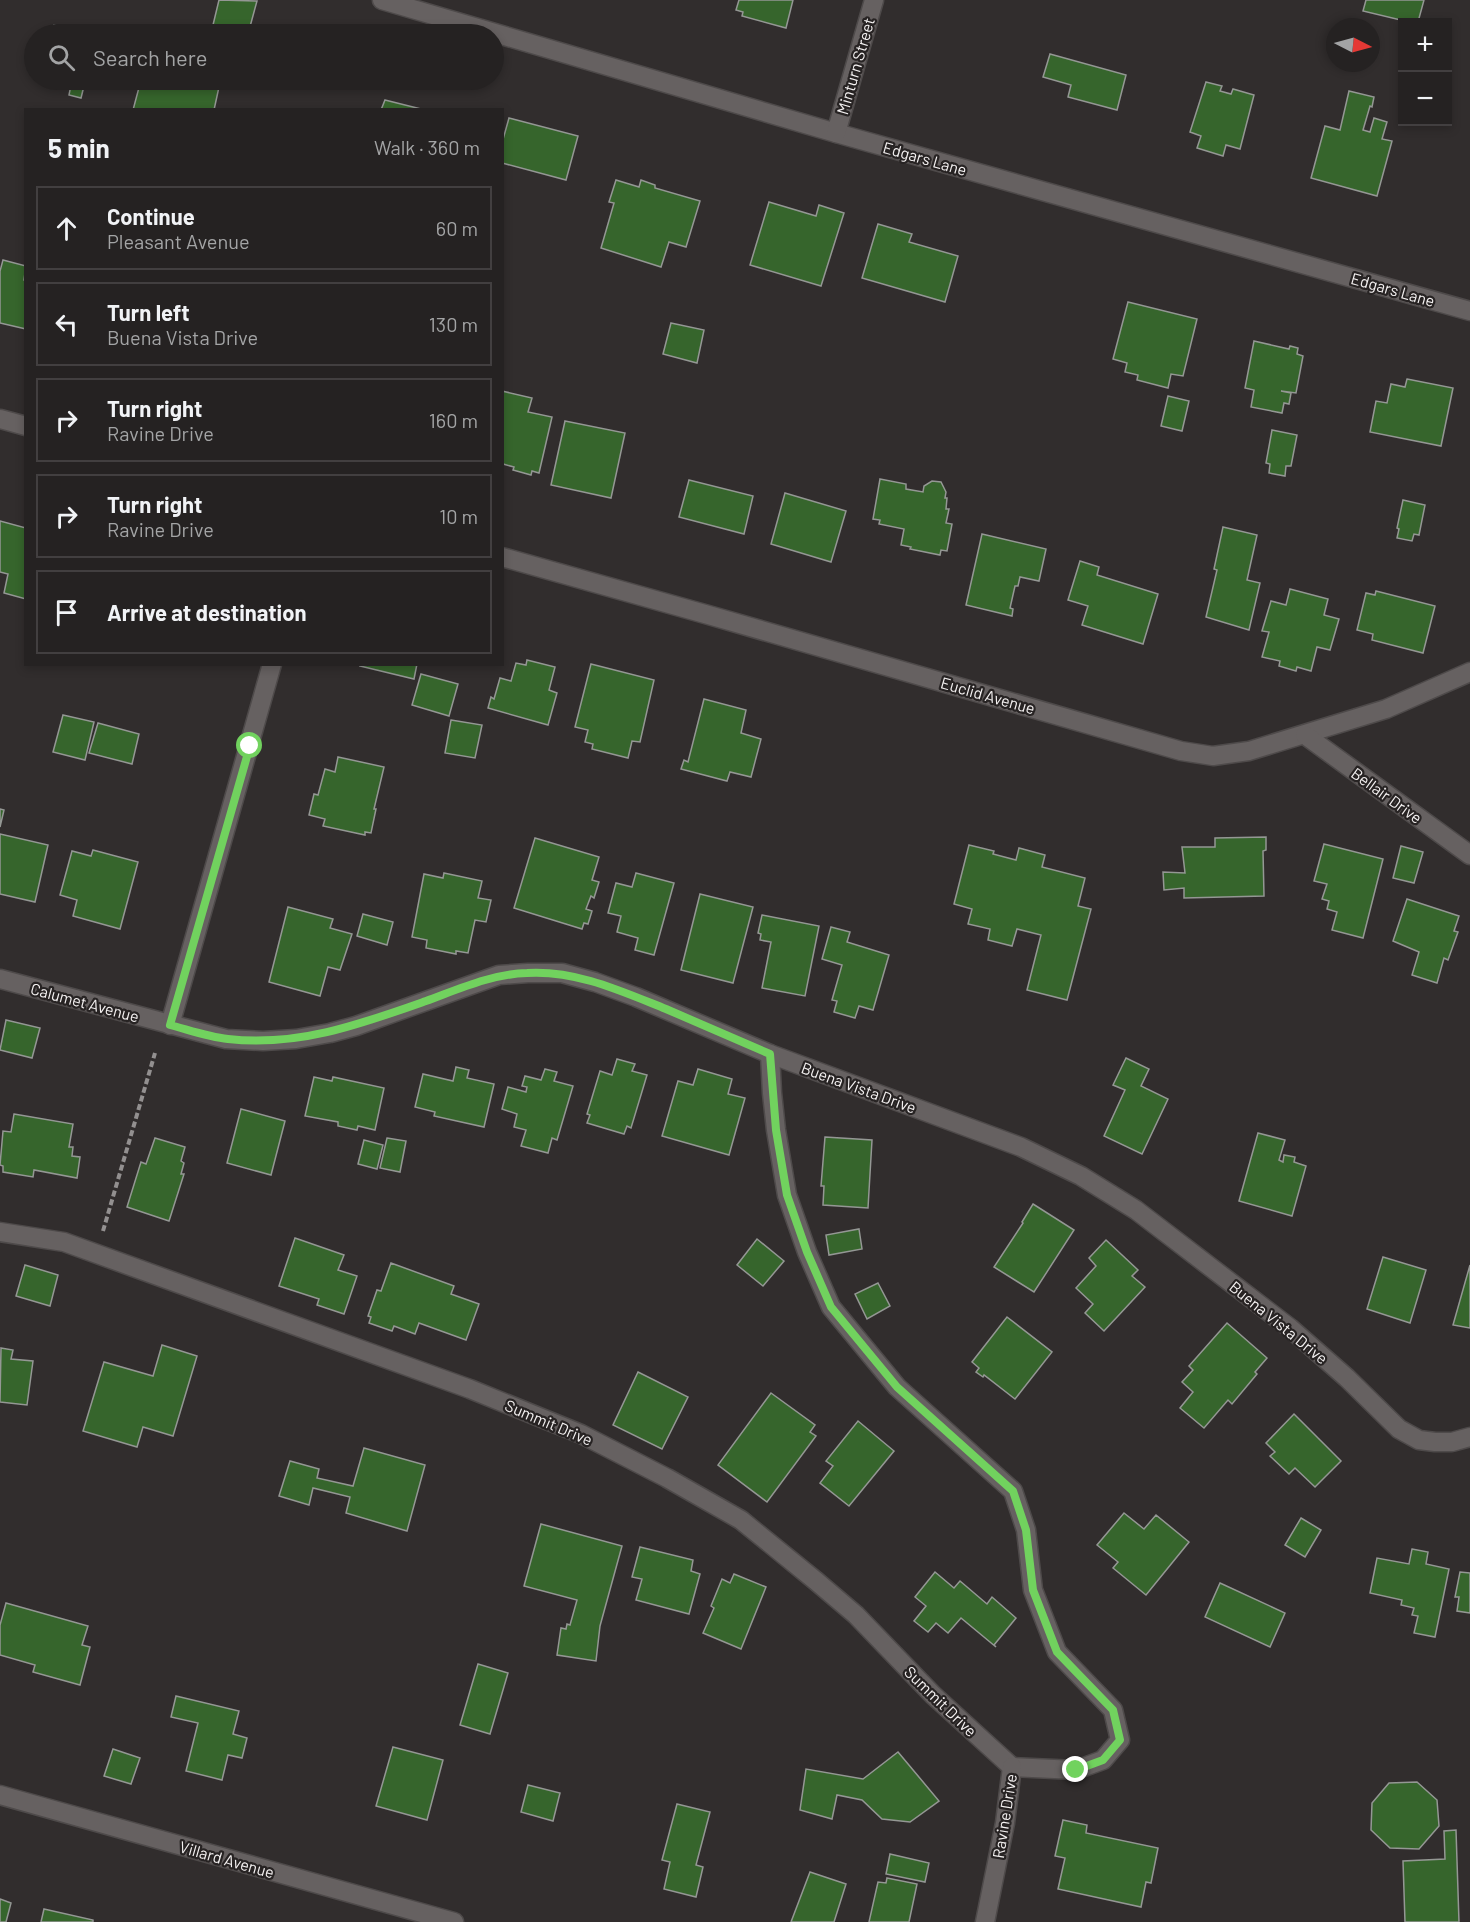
<!DOCTYPE html>
<html lang="en">
<head>
<meta charset="utf-8">
<style>
	:root { --surface:#252222; --page:#2d2a2a; --text:#f1f3f6; --muted:#a3a4a5; --line:#423f40 }
	body { margin:0; font-family:Barlow,sans-serif; background:var(--page); color:var(--text) }
	.controls { position:absolute; right:18px; top:18px; display:grid; overflow:hidden; border-radius:0px; box-shadow:0 3px 9px #0003 }
	.controls button { width:54px; height:54px; display:grid; place-items:center; padding:0; border:0; border-bottom:2px solid var(--line); background:var(--surface); color:var(--text); font:30px sans-serif }
	.compass { position:absolute; left:1326px; top:18px; width:54px; height:54px; border-radius:50%; background:var(--surface); box-shadow:0 3px 9px #0003; rotate:96deg }
	.stop { position:absolute; width:18px; height:18px; margin:-14px; border:4px solid #71d25e; border-radius:50%; background:#fff }
	.stop.end { background:#71d25e; border-color:#fff; box-shadow:0 2px 6px #0008 }
	.list { margin:0; padding:0; list-style:none }
	h2 { display:flex; justify-content:space-between; align-items:center; height:78px; margin:0; padding:0 24px; font-size:26px }
	h2 small { font-size:20px; font-weight:400; color:var(--muted) }
	.list li { display:grid; grid-template-columns:39px 1fr auto; gap:18px; align-items:center; box-sizing:border-box; height:84px; margin:0 12px 12px; padding:0 12px; border:2px solid var(--line); border-radius:0px }
	.list b { display:block; font-size:22px; white-space:nowrap }
	.list p { margin:0; font-size:20px; white-space:nowrap; color:var(--muted) }
	.list em { font-size:20px; font-style:normal; color:var(--muted) }
	.icon { flex:none; width:33px; height:33px; fill:none; stroke:currentColor; stroke-width:2; stroke-linecap:round; stroke-linejoin:round }
	.map { position:relative; flex:none; width:1470px; height:1922px; overflow:hidden }
	.search { position:absolute; background:var(--surface); box-shadow:0 3px 9px #0003; left:24px; top:24px; width:480px; height:66px; display:flex; align-items:center; gap:15px; box-sizing:border-box; padding:0 21px; border-radius:33px; color:var(--muted); font-size:22px }
	.panel { position:absolute; background:var(--surface); box-shadow:0 3px 9px #0003; left:24px; top:108px; width:480px; height:558px; border-radius:0px }
	.map>svg:first-child { display:block }
	.building { fill:#36652c; stroke:#949794; stroke-width:1.5 }
	.lines { fill:none; stroke-linecap:round; stroke-linejoin:round }
	.street-casing { stroke:#4e4a4a; stroke-width:21 }
	.path { stroke:#939090; stroke-width:4; stroke-dasharray:6 3; stroke-linecap:butt }
	.street { stroke:#666161; stroke-width:18 }
	.route { stroke:#71d25e; stroke-width:8 }
	.labels { text-anchor:middle; dominant-baseline:central; stroke-width:4.5; stroke-linejoin:round; paint-order:stroke }
	.street-label { font-size:16px; fill:#f5f2f2; stroke:#272323 }
</style>
</head>
<body>
<div class="map">
<svg width="1470" height="1922" viewBox="0 0 1470 1922">
	<rect width="100%" height="100%" fill="#312d2d"/>
	<g class="building">
		<path d="M219 0 257 1 248 34 213 25Z"/>
		<path d="M739 0H793L786 28 742 16 743 12 736 10Z"/>
		<path d="M1366 0H1424L1418 22H1409L1363 11Z"/>
		<path d="M54 25 81 32 80 34H52Z"/>
		<path d="M1050 54 1126 75 1117 110 1068 97 1071 85 1043 77Z"/>
		<path d="M72 80H91L90 83 85 82 81 98 69 95Z"/>
		<path d="M141 80 169 81V80H189L219 87 214 110H133Z"/>
		<path d="M1206 82 1222 86 1220 91 1231 94 1233 89 1254 95 1240 149 1226 145 1223 156 1197 148 1201 136 1190 132Z"/>
		<path d="M1349 91 1374 97 1372 107 1370 106 1363 130 1370 132 1374 118 1387 122 1382 139 1392 141 1377 196 1311 178 1325 126 1340 130Z"/>
		<path d="M385 100 425 110H381Z"/>
		<path d="M509 118 578 136 566 180 502 163V143Z"/>
		<path d="M616 180 639 187 641 180 655 185V188L700 201 686 247 669 242 661 267 601 248 614 203 609 202Z"/>
		<path d="M769 202 816 216 819 205 844 213 821 286 750 265Z"/>
		<path d="M878 224 912 234 909 242 958 256 945 302 862 278Z"/>
		<path d="M3 260 26 266 24 280 26 281V329L0 323V271Z"/>
		<path d="M1128 302 1197 319 1183 376 1171 374 1168 388 1137 380 1138 375 1125 372 1127 363 1113 359Z"/>
		<path d="M671 323 704 330 697 363 663 354Z"/>
		<path d="M1254 341 1289 349 1290 346 1298 348 1297 354 1303 356 1296 393 1281 391 1291 393 1289 404 1284 403 1282 413 1251 407 1254 390 1245 388Z"/>
		<path d="M1407 379 1453 388 1441 446 1370 432 1376 401 1387 403 1391 384 1405 387Z"/>
		<path d="M502 391 532 398 528 412 552 417 539 473 532 471 531 475 513 470 514 467 503 464 502 466Z"/>
		<path d="M1168 396 1189 401 1182 431 1161 426Z"/>
		<path d="M565 421 625 433 611 498 551 485Z"/>
		<path d="M1272 430 1297 435 1291 466H1286L1285 476 1269 473 1270 464 1266 463Z"/>
		<path d="M880 479 906 484V489L923 492 924 486 932 481 941 482 946 492 945 498H947L946 509H949L946 523 952 524 947 551 941 550 940 555 910 549 911 547 901 545 904 529 879 524 880 520 873 519Z"/>
		<path d="M689 480 753 496 744 534 679 517Z"/>
		<path d="M785 493 846 511 831 562 771 544Z"/>
		<path d="M1403 500 1425 505 1419 535 1414 534 1412 541 1397 538 1399 529 1397 528Z"/>
		<path d="M0 521 26 528V599L4 593 8 574 0 572Z"/>
		<path d="M1223 527 1257 535 1247 580 1260 583 1249 630 1206 617 1217 570 1214 569Z"/>
		<path d="M982 534 1046 549 1039 581 1020 577 1018 586H1015L1010 608 1013 609 1012 616 966 605Z"/>
		<path d="M1080 561 1099 567 1097 575 1158 594 1143 644 1082 625 1088 606 1068 600Z"/>
		<path d="M1290 589 1328 599 1324 615 1339 619 1330 650 1317 647 1311 671 1297 667 1296 671 1279 666 1280 661 1262 657 1269 632 1262 631 1271 601 1286 605Z"/>
		<path d="M1376 591 1435 606 1423 653 1372 640 1373 634 1357 630 1366 593 1375 595Z"/>
		<path d="M527 660 555 667 549 690 557 693 548 725 488 708 491 697 494 699 500 678 511 681 516 663 526 665Z"/>
		<path d="M361 664H417L414 679 360 666Z"/>
		<path d="M591 664 654 680 640 742 632 741 628 758 592 749 593 744 585 742 588 730 575 727Z"/>
		<path d="M421 674 458 684 449 716 412 705Z"/>
		<path d="M704 699 746 710 741 733 761 739 751 777 730 772 727 781 681 769 684 760 688 762Z"/>
		<path d="M63 715 94 722 85 760 53 752Z"/>
		<path d="M451 720 482 725 475 758 445 753Z"/>
		<path d="M98 723 139 734 132 764 89 753Z"/>
		<path d="M338 757 384 767 374 809H376L371 833 365 832V835L323 826 325 819 309 815 314 794 318 795 325 769 335 772Z"/>
		<path d="M0 809 4 810 0 827Z"/>
		<path d="M0 834 48 845 35 902 0 894Z"/>
		<path d="M1266 837V850L1263 851 1264 896 1184 898V888L1164 890 1163 872 1185 873 1182 847H1215V838Z"/>
		<path d="M535 838 599 857 592 880 599 882 594 898 591 896 586 909 592 911 588 924 584 923 582 929 514 908Z"/>
		<path d="M1324 844 1383 859 1363 938 1332 930 1337 912 1327 909 1329 901 1322 899 1327 884 1314 881Z"/>
		<path d="M969 845 994 851 993 854 1016 860 1019 848 1045 855 1042 867 1085 878 1078 906 1091 909 1067 1000 1027 990 1041 935 1017 929 1012 946 988 940 990 929 968 924 972 909 954 904Z"/>
		<path d="M1401 846 1423 852 1414 883 1393 878Z"/>
		<path d="M93 850 138 862 120 929 73 916 77 900 60 895 72 851 91 856Z"/>
		<path d="M444 873 482 881 478 898 491 900 486 922 475 920 468 953 456 951V954L426 948 427 940 412 937 424 874 443 878Z"/>
		<path d="M636 873 674 883 654 955 635 950 638 938 617 932 621 916 608 913 616 883 632 887Z"/>
		<path d="M700 894 753 907 733 983 681 970Z"/>
		<path d="M1407 899 1459 916 1454 931 1458 932 1448 960 1444 958 1437 983 1412 975 1419 952 1393 941Z"/>
		<path d="M288 907 333 919 330 928 352 934 340 970 328 967 320 996 269 982Z"/>
		<path d="M363 914 393 922 387 945 357 936Z"/>
		<path d="M762 915 819 926 805 996 762 988 771 942 760 940 761 934 758 933Z"/>
		<path d="M831 927 850 932 847 942 889 955 873 1010 859 1006 855 1018 834 1012 837 1001 832 1000 842 965 822 959Z"/>
		<path d="M6 1020 40 1028 32 1058 0 1050Z"/>
		<path d="M1126 1058 1149 1069 1141 1086 1168 1099 1142 1154 1104 1136 1125 1090 1113 1085Z"/>
		<path d="M617 1059 635 1064 632 1071 647 1075 631 1128 627 1126 624 1134 587 1123 590 1115 587 1114 600 1071 612 1075Z"/>
		<path d="M456 1067 469 1070 467 1078 494 1084 484 1127 434 1116 435 1112 415 1107 423 1074 453 1081Z"/>
		<path d="M545 1069 557 1072 554 1081 573 1086 557 1140 552 1138 548 1153 521 1146 526 1130 514 1127 517 1114 502 1109 508 1087 526 1092 527 1087 522 1086 525 1076 541 1080Z"/>
		<path d="M698 1069 732 1079 728 1094 745 1098 729 1155 662 1136 678 1081 693 1085Z"/>
		<path d="M314 1077 332 1081 333 1077 384 1088 375 1130 358 1126 357 1130 338 1126V1122L305 1116Z"/>
		<path d="M241 1109 285 1121 271 1175 227 1163Z"/>
		<path d="M14 1114 73 1124 69 1147H73L72 1156 80 1157 77 1178 34 1170 33 1177 3 1172V1166L0 1165 3 1131 11 1132Z"/>
		<path d="M1258 1133 1285 1140 1279 1160 1283 1162 1284 1155 1295 1157 1294 1162 1306 1166 1292 1216 1239 1201Z"/>
		<path d="M825 1137 872 1140 868 1208 823 1205 824 1186H821Z"/>
		<path d="M155 1138 185 1147 181 1161 184 1163 181 1174H184L169 1221 127 1207 141 1162 146 1164Z"/>
		<path d="M387 1138 406 1141 400 1172 380 1168Z"/>
		<path d="M364 1140 383 1145 377 1169 358 1164Z"/>
		<path d="M1033 1204 1074 1230 1034 1292 994 1267 1023 1223 1022 1222Z"/>
		<path d="M859 1229 862 1249 829 1255 826 1235Z"/>
		<path d="M295 1238 344 1255 338 1270 357 1276 344 1314 317 1305 319 1299 279 1286Z"/>
		<path d="M757 1239 784 1261 763 1286 737 1265Z"/>
		<path d="M1106 1240 1138 1270 1132 1276 1145 1287 1104 1331 1085 1313 1093 1304 1076 1288 1096 1266 1089 1258Z"/>
		<path d="M1383 1257 1426 1270 1410 1323 1367 1309Z"/>
		<path d="M391 1263 454 1286 451 1294 479 1304 466 1340 419 1323 415 1334 394 1326 392 1331 369 1323 371 1317 368 1316 377 1290 381 1291Z"/>
		<path d="M25 1265 58 1275 50 1306 16 1296Z"/>
		<path d="M1470 1265V1328L1453 1325Z"/>
		<path d="M878 1283 890 1306 867 1319 855 1294Z"/>
		<path d="M1007 1317 1052 1352 1015 1399 984 1375 983 1377 976 1372 979 1368 972 1362Z"/>
		<path d="M1227 1323 1267 1358 1255 1372 1257 1374 1232 1404 1228 1400 1204 1428 1180 1408 1193 1392 1182 1382 1193 1370 1189 1366Z"/>
		<path d="M162 1345 197 1356 173 1436 143 1427 137 1447 83 1431 104 1362 153 1376Z"/>
		<path d="M1 1348 13 1350 11 1359 33 1361 27 1405 0 1402Z"/>
		<path d="M638 1372 688 1397 662 1449 613 1425Z"/>
		<path d="M771 1393 815 1425 810 1432 816 1436 767 1502 718 1465Z"/>
		<path d="M1294 1414 1341 1461 1315 1487 1295 1468 1289 1474 1270 1456 1275 1452 1266 1443Z"/>
		<path d="M858 1421 894 1451 849 1506 820 1483 833 1466 826 1461Z"/>
		<path d="M364 1448 425 1465 407 1531 346 1513 350 1497 313 1488 309 1505 279 1496 290 1461 319 1469 317 1478 353 1486Z"/>
		<path d="M1124 1513 1144 1529 1156 1515 1189 1542 1146 1595 1113 1568 1118 1562 1097 1545Z"/>
		<path d="M1301 1518 1321 1530 1305 1557 1285 1545Z"/>
		<path d="M541 1524 622 1546 600 1626 596 1661 557 1655 561 1628 566 1629 567 1624 570 1625 577 1600 524 1586Z"/>
		<path d="M640 1547 693 1560 691 1571 700 1574 689 1614 636 1600 642 1579 632 1577Z"/>
		<path d="M1412 1549 1428 1552 1426 1564 1449 1569 1435 1637 1414 1633 1418 1616 1412 1615 1414 1608 1401 1605 1402 1600 1370 1593 1377 1558 1409 1564Z"/>
		<path d="M935 1572 954 1588 960 1581 987 1604 992 1597 1016 1618 994 1645 996 1647 961 1618 948 1633 936 1623 928 1632 914 1621 926 1606 915 1597Z"/>
		<path d="M1460 1572 1470 1573V1613L1457 1611 1459 1597H1455Z"/>
		<path d="M734 1574 766 1587 741 1649 703 1633 714 1608 711 1606 722 1579 730 1583Z"/>
		<path d="M1220 1583 1285 1613 1270 1647 1205 1617Z"/>
		<path d="M6 1603 88 1626 82 1645 90 1647 80 1685 33 1672 35 1665 0 1655V1625Z"/>
		<path d="M478 1664 508 1673 490 1734 460 1725Z"/>
		<path d="M176 1696 239 1711 233 1734 247 1738 242 1758 228 1755 222 1780 186 1771 198 1723 171 1717Z"/>
		<path d="M393 1747 443 1760 427 1820 376 1806Z"/>
		<path d="M113 1749 140 1758 131 1784 104 1776Z"/>
		<path d="M898 1752 939 1801 910 1822 882 1819 862 1800 837 1795 832 1819 800 1810 806 1769 863 1779Z"/>
		<path d="M1417 1782 1437 1800 1439 1826 1419 1849 1390 1848 1371 1830 1372 1803 1389 1783Z"/>
		<path d="M528 1785 560 1793 553 1821 521 1812Z"/>
		<path d="M677 1804 710 1812 696 1865 703 1867 696 1897 664 1889 670 1862 662 1860Z"/>
		<path d="M1063 1820 1087 1825 1086 1833 1158 1848 1151 1883 1146 1882 1141 1907 1058 1889 1065 1858 1055 1856Z"/>
		<path d="M1456 1830 1459 1922H1405L1403 1861 1445 1859 1444 1831Z"/>
		<path d="M890 1854 929 1863 925 1882 886 1874Z"/>
		<path d="M810 1872 846 1884 834 1922H791Z"/>
		<path d="M887 1878 917 1884 909 1922H869L878 1882 886 1883Z"/>
		<path d="M0 1899 11 1903 6 1922H0Z"/>
		<path d="M44 1909 93 1920V1922H41Z"/>
	</g>
	<g class="lines">
		<g class="street-casing">
			<g id="street">
				<path d="M382 0 836 133 1470 311"/>
				<path d="M836 133 874 0"/>
				<path d="M0 419 26 426"/>
				<path d="M502 557 705 614 1181 751 1213 756 1249 751 1386 709 1470 672"/>
				<path d="M1305 735 1470 855"/>
				<path d="M0 979 226 1039 263 1041 296 1039 330 1033 356 1026 499 975 528 973H562L595 982 636 997 770 1054 1021 1147 1081 1176 1136 1210 1290 1328 1347 1378 1399 1429 1419 1440 1435 1442H1452L1470 1437"/>
				<path d="M170 1025 272 664"/>
				<path d="M770 1054 772 1093 776 1130 787 1195 807 1252 831 1307 897 1387 1013 1491 1026 1530 1033 1590 1057 1652 1113 1710 1120 1740 1103 1760 1076 1770 1012 1767"/>
				<path d="M0 1232 64 1242 470 1389 581 1434 667 1478 741 1520 816 1581 856 1615 933 1695 1012 1767"/>
				<path d="M0 1795 454 1922"/>
				<path d="M985 1922 1005 1823 1012 1767"/>
			</g>
		</g>
		<path class="path" d="M103 1231 155 1053"/>
		<use href="#street" class="street"/>
	</g>
	<g class="lines">
		<path class="route" d="M250 746 170 1025C189 1030 208 1037 228 1039 298 1047 361 1024 426 1001 459 989 492 974 527 973 576 970 621 991 666 1009 701 1024 736 1039 770 1054L776 1130 787 1195 807 1252 831 1307 897 1387 1013 1491 1026 1530 1033 1590 1057 1652 1113 1710 1120 1740 1103 1760 1076 1770"/>
	</g>
	<g class="labels">
		<g class="street-label">
			<text transform="translate(855 66) rotate(-74)">Minturn Street</text>
			<text transform="translate(925 158) rotate(16)">Edgars Lane</text>
			<text transform="translate(1393 289) rotate(16)">Edgars Lane</text>
			<text transform="translate(988 695) rotate(16)">Euclid Avenue</text>
			<text transform="translate(1387 795) rotate(36)">Bellair Drive</text>
			<text transform="translate(85 1002) rotate(15)">Calumet Avenue</text>
			<text transform="translate(859 1087) rotate(20)">Buena Vista Drive</text>
			<text transform="translate(1279 1322) rotate(39)">Buena Vista Drive</text>
			<text transform="translate(549 1422) rotate(23)">Summit Drive</text>
			<text transform="translate(941 1701) rotate(44)">Summit Drive</text>
			<text transform="translate(1004 1816) rotate(-81)">Ravine Drive</text>
			<text transform="translate(227 1859) rotate(16)">Villard Avenue</text>
		</g>
	</g>
</svg>
<div class="controls">
<button>+</button>
<button>−</button>
</div>
<svg class="compass" viewBox="-18 -18 36 36"><path d="M0-13l5 13h-10z" fill="#e53935"/><path d="M0 13l5-13h-10z" fill="#a3a4a5"/></svg>
<div class="stop" style="left:250px;top:746px"></div>
<div class="stop end" style="left:1076px;top:1770px"></div>
<div class="search"><svg class="icon" aria-label="search" viewBox="0 0 24 24"><circle cx="10" cy="10" r="6"/><path d="M15 15l6 6"/></svg>Search here</div>
<section class="panel">
<h2>5 min<small>Walk · 360 m</small></h2>
<ul class="list">
<li><svg class="icon" aria-label="ahead" viewBox="0 0 24 24"><path d="M12 20V5M6 11l6-6 6 6"/></svg><div><b>Continue</b><p>Pleasant Avenue</p></div><em>60 m</em></li>
<li><svg class="icon" aria-label="left" viewBox="0 0 24 24"><path d="M17 20v-9H6M10 6l-5 5 5 5"/></svg><div><b>Turn left</b><p>Buena Vista Drive</p></div><em>130 m</em></li>
<li><svg class="icon" aria-label="right" viewBox="0 0 24 24"><path d="M7 20v-9h11M14 6l5 5-5 5"/></svg><div><b>Turn right</b><p>Ravine Drive</p></div><em>160 m</em></li>
<li><svg class="icon" aria-label="right" viewBox="0 0 24 24"><path d="M7 20v-9h11M14 6l5 5-5 5"/></svg><div><b>Turn right</b><p>Ravine Drive</p></div><em>10 m</em></li>
<li><svg class="icon" aria-label="arrive" viewBox="0 0 24 24"><path d="M6 21V4h12l-3 4 3 4H6"/></svg><div><b>Arrive at destination</b></div></li>
</ul>
</section>
</div>
</body>
</html>
